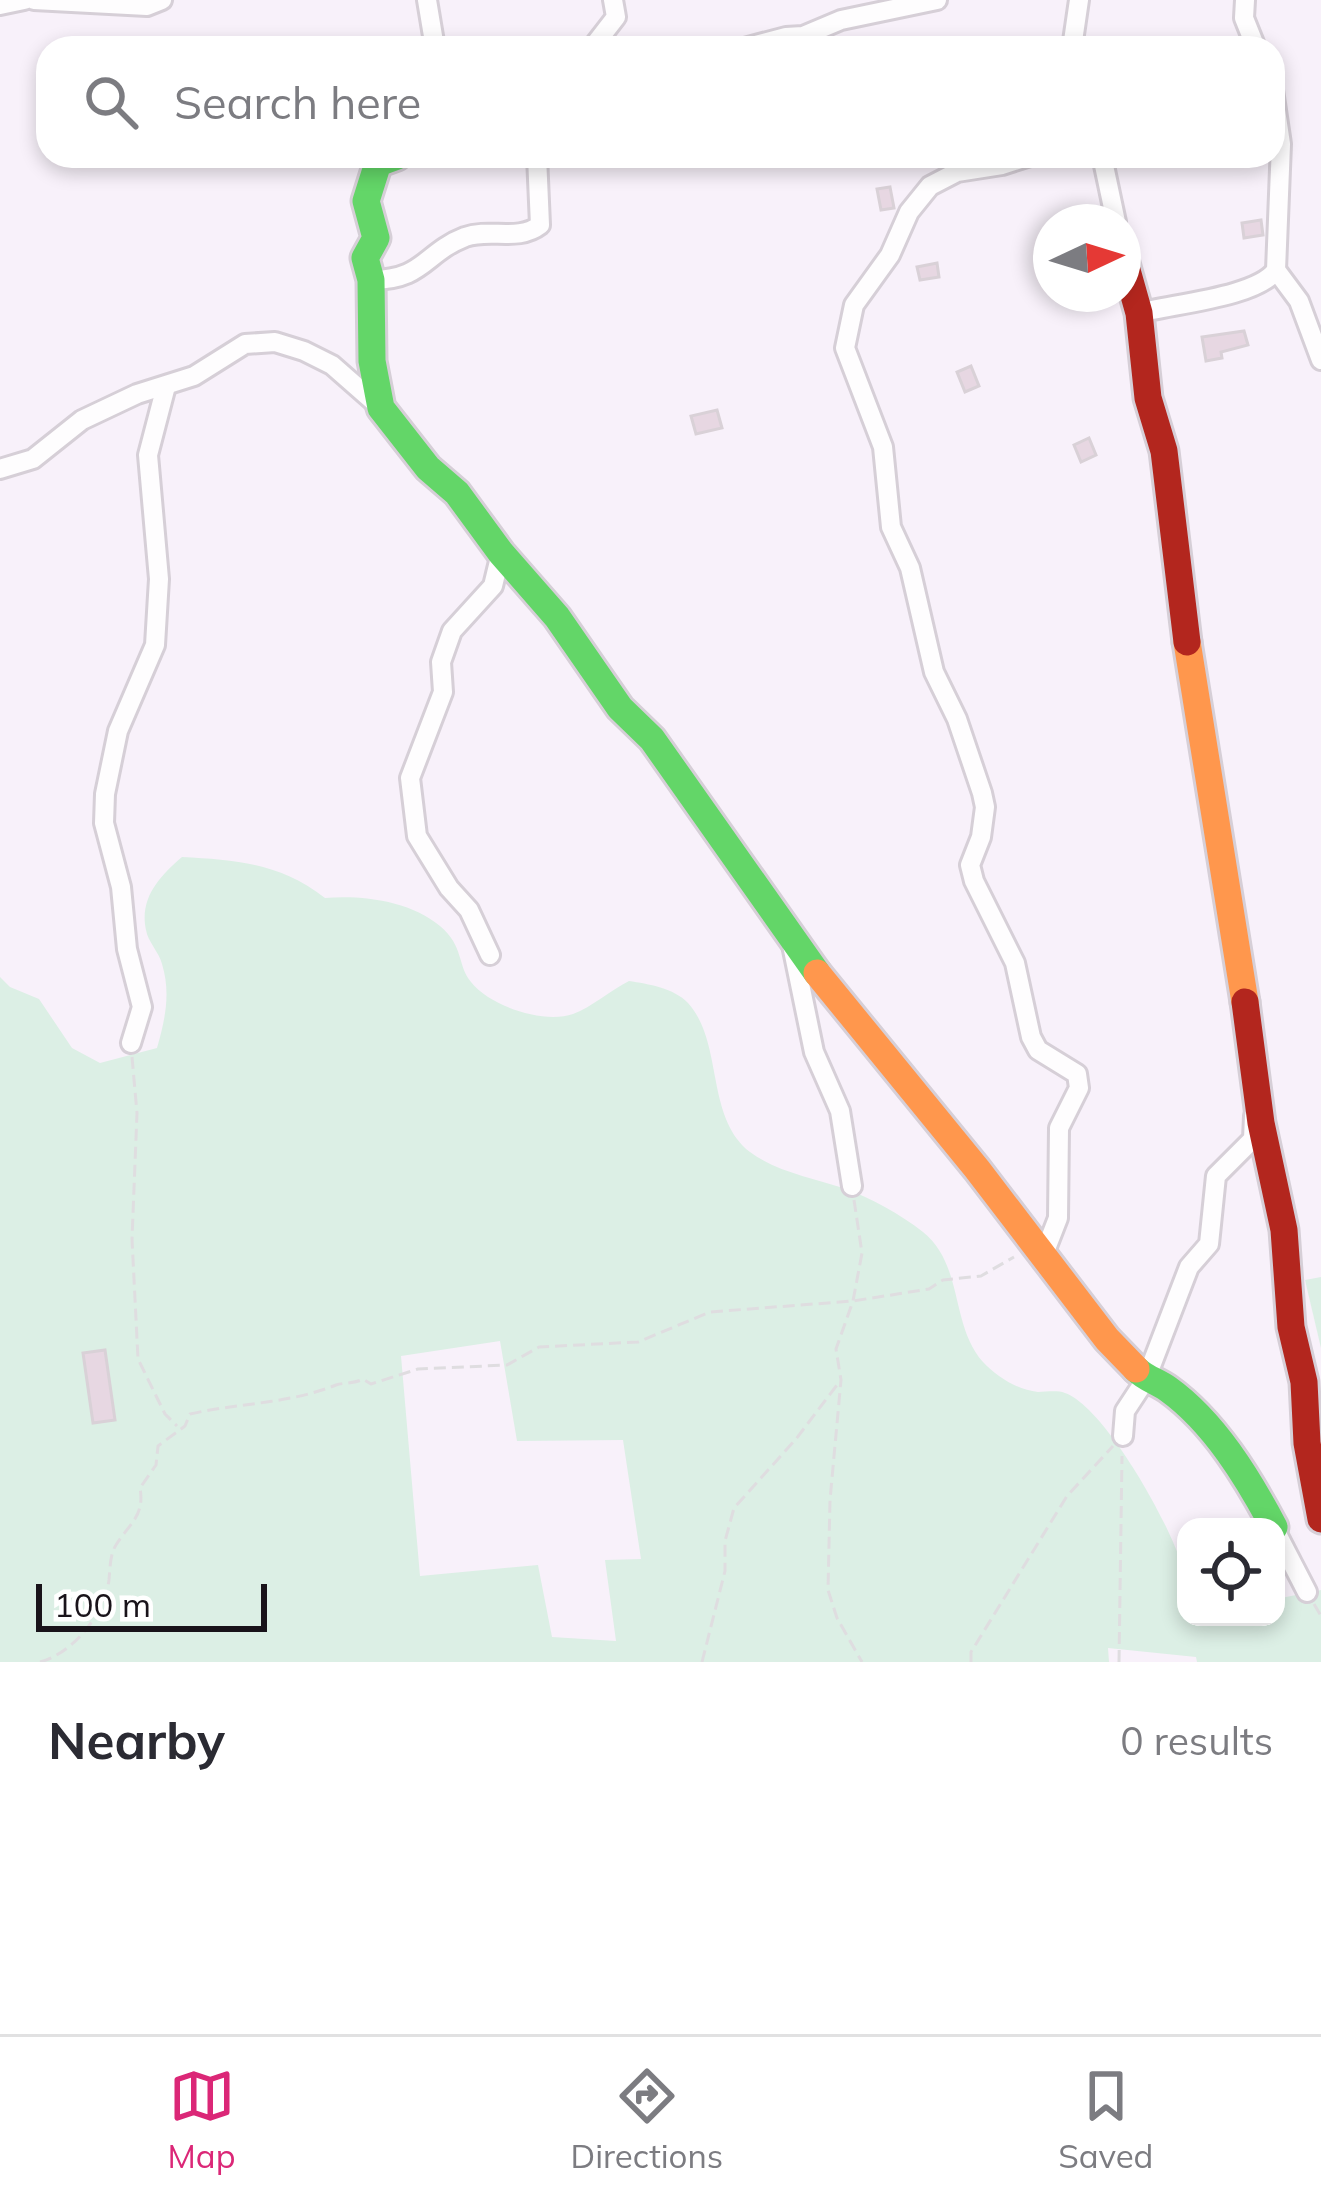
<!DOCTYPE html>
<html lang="en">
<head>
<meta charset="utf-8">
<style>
	:root { --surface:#fff; --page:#f2f2f3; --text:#2b2b33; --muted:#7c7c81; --line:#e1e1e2; --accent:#db2777 }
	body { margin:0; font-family:Mulish,sans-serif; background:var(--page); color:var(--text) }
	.controls { position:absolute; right:36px; bottom:36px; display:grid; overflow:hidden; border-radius:24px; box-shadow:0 6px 18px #0003 }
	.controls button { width:108px; height:108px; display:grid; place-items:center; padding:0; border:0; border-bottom:3px solid var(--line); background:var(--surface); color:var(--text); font:60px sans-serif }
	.compass { position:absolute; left:1033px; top:204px; width:108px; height:108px; border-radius:50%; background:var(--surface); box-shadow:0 6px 18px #0003; rotate:86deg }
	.scale { position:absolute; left:36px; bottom:30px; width:231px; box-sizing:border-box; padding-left:12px; border:6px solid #19131a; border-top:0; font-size:33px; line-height:42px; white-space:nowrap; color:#19131a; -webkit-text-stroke:9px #fff; paint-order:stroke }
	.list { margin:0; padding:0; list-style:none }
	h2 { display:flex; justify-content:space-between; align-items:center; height:156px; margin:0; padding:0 48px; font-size:51px }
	h2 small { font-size:39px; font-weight:400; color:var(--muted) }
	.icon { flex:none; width:66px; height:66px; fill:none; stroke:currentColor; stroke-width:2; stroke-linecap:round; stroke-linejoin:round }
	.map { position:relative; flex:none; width:1321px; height:1662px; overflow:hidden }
	.search { position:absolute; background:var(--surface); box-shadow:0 6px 18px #0003; left:36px; right:36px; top:36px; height:132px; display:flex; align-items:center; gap:30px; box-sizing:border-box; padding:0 42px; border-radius:36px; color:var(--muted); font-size:45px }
	.sheet { height:372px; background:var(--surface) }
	nav { display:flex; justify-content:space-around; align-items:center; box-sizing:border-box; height:168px; border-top:3px solid var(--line); background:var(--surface); font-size:33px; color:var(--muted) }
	nav a { display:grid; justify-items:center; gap:6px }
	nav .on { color:var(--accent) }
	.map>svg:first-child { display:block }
	.green { fill:#dcefe5; fill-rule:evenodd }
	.building { fill:#e7d7e2; stroke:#d9d1d7; stroke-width:3 }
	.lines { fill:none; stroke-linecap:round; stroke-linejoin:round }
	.street-casing { stroke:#d6cfd7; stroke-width:24 }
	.fast-casing { stroke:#d6cfd7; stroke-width:33 }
	.slow-casing { stroke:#d6cfd7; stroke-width:33 }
	.jam-casing { stroke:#d6cfd7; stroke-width:33 }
	.path { stroke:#dfdde0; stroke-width:3; stroke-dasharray:12 6; stroke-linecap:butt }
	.street { stroke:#fefdfe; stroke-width:18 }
	.fast { stroke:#63d668; stroke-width:27 }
	.slow { stroke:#ff974d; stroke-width:27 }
	.jam { stroke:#b3261e; stroke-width:27 }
</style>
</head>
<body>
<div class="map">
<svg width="1321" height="1662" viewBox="0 0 1321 1662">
	<rect width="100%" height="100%" fill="#f8f1fa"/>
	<g class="green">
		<path d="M182 857C237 860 280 863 325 898 363 895 410 901 440 926 464 946 457 965 471 982 491 1007 544 1024 573 1014 592 1007 611 990 629 981 648 984 674 988 688 1003 724 1043 705 1117 750 1152 777 1172 813 1178 843 1188 871 1198 900 1214 923 1232 964 1265 950 1325 983 1362 997 1377 1018 1390 1038 1392 1046 1392 1057 1390 1065 1393 1106 1407 1180 1539 1186 1581 1188 1592 1186 1605 1186 1617H1276V1599L1321 1590V1662H1197L1196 1657 1108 1648 1109 1662H0V977L10 987 39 999 72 1048 100 1063 157 1048C165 1020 171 993 162 964 159 952 148 942 146 930 139 898 160 876 182 857ZM500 1341 517 1441 623 1440 641 1559 605 1560 616 1641 552 1637 538 1565 420 1576 401 1356Z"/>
		<path d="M1321 1277V1348L1305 1280Z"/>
	</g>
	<g class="building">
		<path d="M890 187 894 208 881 210 877 189Z"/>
		<path d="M1261 220 1263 235 1244 238 1242 223Z"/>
		<path d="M937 263 939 277 920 280 917 267Z"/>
		<path d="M1244 331 1248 345 1221 352 1222 358 1206 361 1202 337Z"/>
		<path d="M971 366 979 386 965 392 957 372Z"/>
		<path d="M717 410 722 428 696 434 691 416Z"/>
		<path d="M1089 438 1096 455 1081 462 1074 445Z"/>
		<path d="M105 1350 115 1420 93 1423 83 1353Z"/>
	</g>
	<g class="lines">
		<g class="street-casing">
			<g id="street">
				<path d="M34 0 147 6 162 0"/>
				<path d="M427 0 435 48"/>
				<path d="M1245 0 1244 18 1256 48"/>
				<path d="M0 5 24 0"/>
				<path d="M592 48 616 17 613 0"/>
				<path d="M744 48 786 37 803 36 841 20 937 0"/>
				<path d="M1072 48 1079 0"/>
				<path d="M1030 156 1002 165 957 172 930 186 909 212 890 255 854 305 845 348 883 447 891 527 910 568 934 672 957 719 982 793 985 807 981 837 970 865 974 881 1015 963 1031 1037 1038 1050 1077 1074 1079 1088 1059 1128 1058 1218 1044 1254"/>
				<path d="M1102 156 1116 222"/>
				<path d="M1276 270 1299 301 1321 360"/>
				<path d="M371 280C424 280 424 253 465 237 490 228 518 242 540 225L537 156"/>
				<path d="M1139 313C1172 304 1258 297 1276 270L1281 144 1273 90"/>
				<path d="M0 469 33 459 82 420 137 394 194 376 245 344 275 342 304 351 332 365 381 408"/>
				<path d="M792 945 814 1052 840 1111 852 1186"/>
				<path d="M490 955 469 910 449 888 417 836 410 778 443 692 441 662 452 631 493 586 501 553"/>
				<path d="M131 1043 142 1007 127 949 121 887 104 823 105 794 118 731 155 645 159 579 148 455 166 386"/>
				<path d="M1123 1436 1125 1411 1146 1379 1189 1267 1209 1244 1216 1176 1253 1139 1254 1116"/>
				<path d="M1276 1532 1307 1592"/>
			</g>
		</g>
		<g class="fast-casing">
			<g id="fast">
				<path d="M397 156 378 163 366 201 376 238 365 258 371 280 372 361 381 408 428 468 457 493 501 553 557 617 620 708 652 739 817 973"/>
				<path d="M1136 1369C1146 1379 1157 1381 1168 1389 1214 1422 1248 1478 1274 1527"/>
			</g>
		</g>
		<g class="slow-casing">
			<g id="slow">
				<path d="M1187 642 1245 1002"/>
				<path d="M817 973 977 1169 1107 1339 1136 1369"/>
			</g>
		</g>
		<g class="jam-casing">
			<g id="jam">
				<path d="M1123 256 1139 313 1148 398 1164 451 1187 642"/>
				<path d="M1245 1002 1261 1123 1284 1230 1291 1327 1304 1382 1307 1443 1321 1519"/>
			</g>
		</g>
		<g class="path">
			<path d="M132 1057 137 1113 132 1239 138 1359 165 1414 177 1426"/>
			<path d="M854 1200 862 1253 853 1301 836 1349 841 1380 830 1500 828 1590 837 1618 862 1662"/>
			<path d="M1314 1604 1321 1616"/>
			<path d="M40 1662C73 1653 104 1615 109 1580 110 1569 110 1554 116 1545 129 1524 145 1516 140 1488L156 1465 158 1446 185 1426 190 1414C238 1403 289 1404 336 1385 346 1382 354 1384 363 1379L371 1384 418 1369 507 1365 539 1347 638 1342 710 1312 853 1301 929 1289 943 1280 981 1276 1014 1257"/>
			<path d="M702 1662 725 1571V1541L734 1508 796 1439 840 1381"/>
			<path d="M971 1662V1652L1067 1496 1113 1446"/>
			<path d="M1119 1662 1122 1456"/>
		</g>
		<use href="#street" class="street"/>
		<use href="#fast" class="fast"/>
		<use href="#slow" class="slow"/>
		<use href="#jam" class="jam"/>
	</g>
</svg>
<div class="controls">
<button><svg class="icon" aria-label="locate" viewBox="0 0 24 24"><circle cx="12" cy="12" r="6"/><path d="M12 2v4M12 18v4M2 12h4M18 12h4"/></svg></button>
</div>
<svg class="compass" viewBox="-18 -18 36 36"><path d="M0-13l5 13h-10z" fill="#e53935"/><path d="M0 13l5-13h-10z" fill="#7c7c81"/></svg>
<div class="scale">100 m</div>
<div class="search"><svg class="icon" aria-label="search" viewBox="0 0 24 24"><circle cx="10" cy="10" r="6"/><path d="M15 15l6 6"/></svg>Search here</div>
</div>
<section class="sheet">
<h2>Nearby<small>0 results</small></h2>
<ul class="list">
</ul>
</section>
<nav>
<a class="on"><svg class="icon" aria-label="map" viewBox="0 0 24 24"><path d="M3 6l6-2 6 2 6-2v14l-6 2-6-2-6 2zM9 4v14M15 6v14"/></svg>Map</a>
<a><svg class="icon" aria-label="directions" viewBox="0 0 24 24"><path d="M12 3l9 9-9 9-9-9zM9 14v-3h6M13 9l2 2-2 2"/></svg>Directions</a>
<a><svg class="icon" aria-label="saved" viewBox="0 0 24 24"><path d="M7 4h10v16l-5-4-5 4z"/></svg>Saved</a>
</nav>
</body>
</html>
